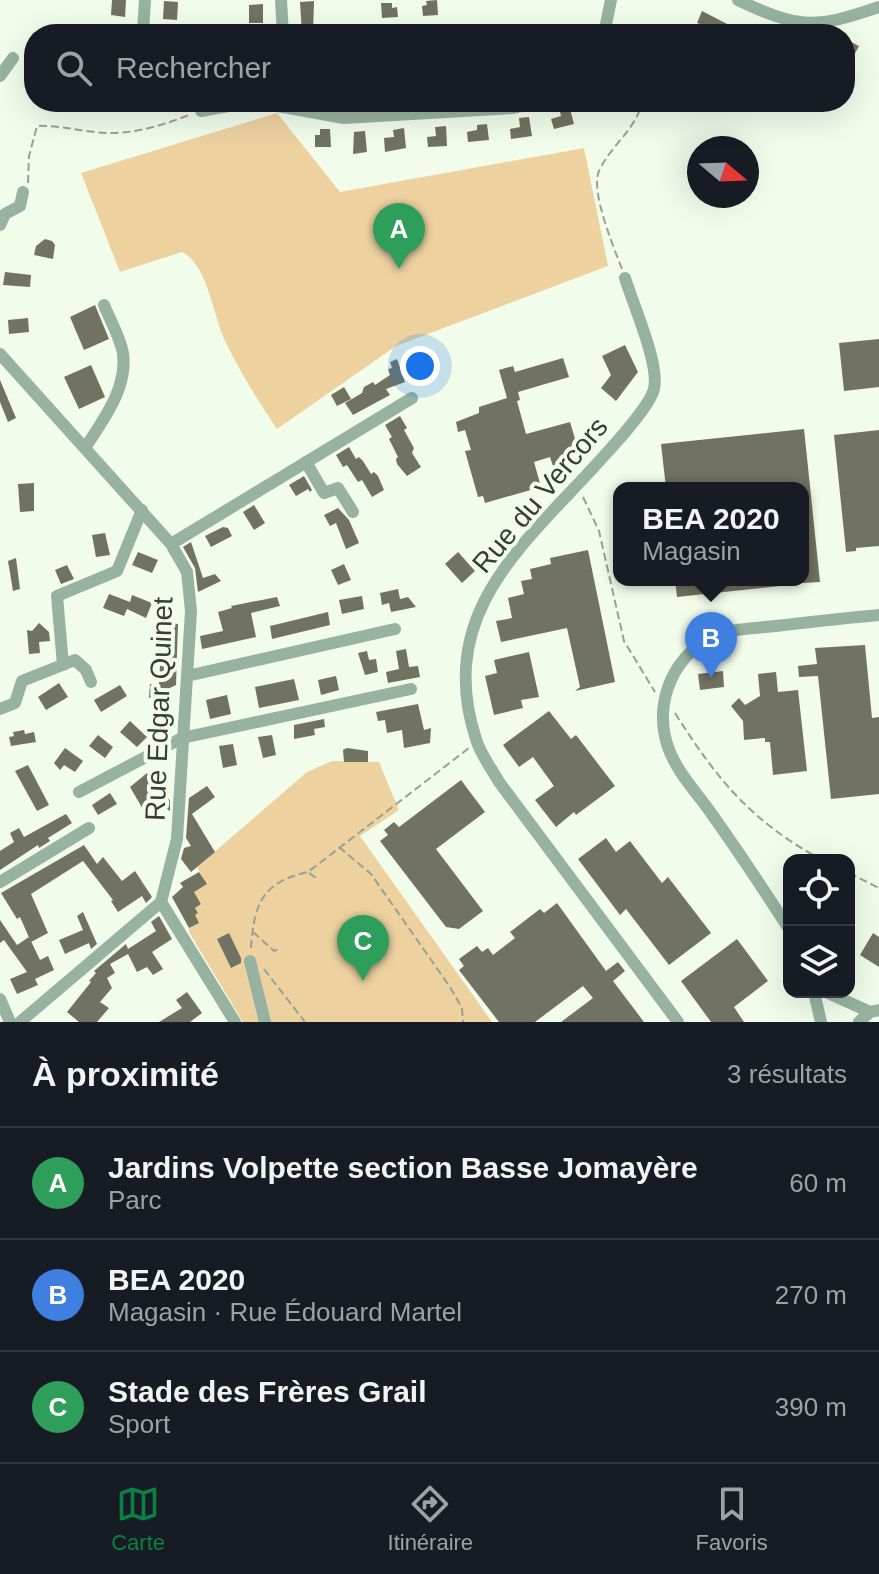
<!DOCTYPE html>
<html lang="fr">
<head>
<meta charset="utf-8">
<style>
	:root { --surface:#171b24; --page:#242831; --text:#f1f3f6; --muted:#9ea1a6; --line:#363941; --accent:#0b8043 }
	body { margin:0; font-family:Helvetica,sans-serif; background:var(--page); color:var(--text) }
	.controls { position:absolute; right:24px; bottom:24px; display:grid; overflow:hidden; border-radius:16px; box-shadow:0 8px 32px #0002 }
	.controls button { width:72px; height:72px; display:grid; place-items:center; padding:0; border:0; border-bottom:2px solid var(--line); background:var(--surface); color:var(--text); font:40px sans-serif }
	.compass { position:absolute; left:687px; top:136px; width:72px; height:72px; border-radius:50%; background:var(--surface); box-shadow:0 8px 32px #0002; rotate:109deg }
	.you { position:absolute; left:420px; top:366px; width:28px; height:28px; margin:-20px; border:6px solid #fff; border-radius:50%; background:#1a73e8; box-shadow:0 0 0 12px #1a73e833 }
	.badge { display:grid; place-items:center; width:52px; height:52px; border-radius:50%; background:var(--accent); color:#fff; font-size:26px; font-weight:700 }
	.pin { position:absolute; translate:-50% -66px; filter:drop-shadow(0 2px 4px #0008) }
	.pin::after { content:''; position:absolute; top:42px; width:28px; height:24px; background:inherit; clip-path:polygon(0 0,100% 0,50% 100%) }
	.popup { position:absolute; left:613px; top:482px; width:196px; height:104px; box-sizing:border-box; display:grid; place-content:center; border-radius:16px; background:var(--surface); filter:drop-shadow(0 2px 6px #0005); font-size:26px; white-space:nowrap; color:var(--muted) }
	.popup b { font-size:30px; color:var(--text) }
	.popup::after { content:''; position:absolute; left:50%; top:100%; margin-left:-16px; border:16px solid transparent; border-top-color:var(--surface) }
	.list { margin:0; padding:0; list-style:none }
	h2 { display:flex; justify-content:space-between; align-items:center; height:104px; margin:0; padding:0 32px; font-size:34px }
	h2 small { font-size:26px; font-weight:400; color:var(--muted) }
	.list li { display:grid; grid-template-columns:52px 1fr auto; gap:24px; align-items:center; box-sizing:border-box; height:112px; padding:0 32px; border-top:2px solid var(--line) }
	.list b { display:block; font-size:30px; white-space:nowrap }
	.list p { margin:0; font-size:26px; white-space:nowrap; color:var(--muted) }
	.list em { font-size:26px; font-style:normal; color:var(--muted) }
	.icon { flex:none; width:44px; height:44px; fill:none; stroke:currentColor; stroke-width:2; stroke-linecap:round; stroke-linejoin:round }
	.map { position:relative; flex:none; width:879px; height:1022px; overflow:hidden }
	.search { position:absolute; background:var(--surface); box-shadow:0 8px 32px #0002; left:24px; right:24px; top:24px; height:88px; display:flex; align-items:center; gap:20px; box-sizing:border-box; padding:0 28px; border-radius:32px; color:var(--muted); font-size:30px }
	.sheet { height:440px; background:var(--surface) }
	nav { display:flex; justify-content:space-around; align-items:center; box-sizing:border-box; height:112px; border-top:2px solid var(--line); background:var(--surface); font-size:22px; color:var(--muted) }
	nav a { display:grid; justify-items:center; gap:4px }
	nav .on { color:var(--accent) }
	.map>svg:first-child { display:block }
	.green { fill:#edd2a0 }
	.building { fill:#727262 }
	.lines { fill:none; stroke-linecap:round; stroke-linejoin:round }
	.path { stroke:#99a094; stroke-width:2; stroke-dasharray:8 4; stroke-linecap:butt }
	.minor { stroke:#97b2a0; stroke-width:12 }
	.labels { text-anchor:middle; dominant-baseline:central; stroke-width:8; stroke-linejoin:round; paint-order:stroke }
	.street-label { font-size:28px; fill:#383c35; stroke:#f2fceb }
</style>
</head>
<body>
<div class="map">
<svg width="879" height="1022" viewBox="0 0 879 1022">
	<rect width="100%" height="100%" fill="#f2fceb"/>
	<g class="green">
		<path d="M277 113 340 192 584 148 608 266 396 346 277 429C258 401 240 372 225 341 213 316 208 265 182 252L120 272 81 173Z"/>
		<path d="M332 761 379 762 399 810 360 836 492 1022H243L189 932V928L198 923 195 915 198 913 195 908 201 904 194 892 206 884 197 867 307 772Z"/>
	</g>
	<g class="building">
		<path d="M112 0H126L125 17 111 15Z"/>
		<path d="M437 0 438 15 423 16 422 6 427 5 426 1Z"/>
		<path d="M164 1 178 2 177 20 163 19Z"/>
		<path d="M314 1 313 34H302L300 2Z"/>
		<path d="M381 3H392V8L397 7 398 17 382 18Z"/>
		<path d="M263 4V23H249V5Z"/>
		<path d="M702 11 731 26 727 34 697 23Z"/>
		<path d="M553 24 554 34H510V28Z"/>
		<path d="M845 39 859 46 845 72Z"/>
		<path d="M570 109 574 124 554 129 551 119 561 116 560 112Z"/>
		<path d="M529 117 532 136 511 139 510 129 520 127 519 118Z"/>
		<path d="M487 124 489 140 468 142 467 132 477 130V125Z"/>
		<path d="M446 126 447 146 428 147 427 137 436 136 435 127Z"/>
		<path d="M404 128 406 148 385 152 384 138 394 137 393 130Z"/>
		<path d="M320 129H330L331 147H315V135H320Z"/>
		<path d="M365 131 367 152 353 154 354 132Z"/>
		<path d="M45 239 52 241 55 245 53 259 34 255 36 246Z"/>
		<path d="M5 272 31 275 30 287 3 285Z"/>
		<path d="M95 305 109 339 84 350 70 317Z"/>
		<path d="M28 318 29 332 9 334 8 320Z"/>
		<path d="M879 339V387L844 391 839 343Z"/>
		<path d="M625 345 638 372 616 401 601 388 611 375 602 356Z"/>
		<path d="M563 358 569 377 518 392 520 400 517 401 526 434 570 422 578 449 569 452 572 461 553 466 550 457 534 462 541 487 485 503 483 496 478 497 465 451 471 450 465 430 458 432 456 422 479 413V407L507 398 499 370 513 366 515 372Z"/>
		<path d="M397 359 405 382 386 389 390 395 353 415 345 403 362 393 364 387 373 382 375 385 390 375 388 369 392 368 390 362Z"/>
		<path d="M91 365 105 397 79 409 64 377Z"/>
		<path d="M0 380 16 418 8 422 0 402Z"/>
		<path d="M344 387 351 399 337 406 331 395Z"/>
		<path d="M400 416 407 428 404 430 414 448 412 453 421 467 407 476 397 464 396 459 398 457 389 439 392 437 385 425Z"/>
		<path d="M804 429 820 582 803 583V488H666L661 444Z"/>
		<path d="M879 430V546L856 548V551L846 552 834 435Z"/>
		<path d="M349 447 356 459 359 457 363 461 371 474 374 472 378 476 384 490 372 497 362 480 358 482 347 465 343 467 336 455Z"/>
		<path d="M304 476 312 490 310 492 308 489 296 496 289 485Z"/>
		<path d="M34 483V511L20 512 18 484Z"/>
		<path d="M254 505 265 523 254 530 243 512Z"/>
		<path d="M338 508 349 520 359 543 346 549 336 523 330 526 324 515Z"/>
		<path d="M223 527 228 528 232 536 211 547 205 536Z"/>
		<path d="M105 533 110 555 96 557 92 535Z"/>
		<path d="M191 542 203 578 215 574 221 581 198 592 195 568 183 547Z"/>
		<path d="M588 550 615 682 575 691 580 687 567 628 501 642 496 621 512 618 508 598 524 594 521 581 532 579 530 569 551 564 550 558Z"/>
		<path d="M138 552 158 560 152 573 132 565Z"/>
		<path d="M458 552 475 571 462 583 445 564Z"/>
		<path d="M16 558 20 589 13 591 8 561Z"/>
		<path d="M344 564 351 580 338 585 331 570Z"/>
		<path d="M67 565 74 579 61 584 55 570Z"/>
		<path d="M675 580H779L780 586 677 597Z"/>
		<path d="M398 589 400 599 408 597 416 607 391 612 389 603 382 605 380 593Z"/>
		<path d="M109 594 130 602 132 595 152 603 146 618 127 609 124 616 103 608Z"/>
		<path d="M362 596 364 609 342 614 339 600Z"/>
		<path d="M277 597 280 606 251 613 256 637 202 649 200 636 223 631 218 612 232 608 231 606Z"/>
		<path d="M328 612 330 625 272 639 270 626Z"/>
		<path d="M39 623 49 632 50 641 39 642 40 653 29 654 27 630 32 631Z"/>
		<path d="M168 623 178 624 176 685 149 698 150 684H159L162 628 168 629Z"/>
		<path d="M865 645 872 718 879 717V794L831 799 818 676 799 677 798 666 817 664 815 648Z"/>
		<path d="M406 649 409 667 418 666 420 677 388 683 386 672 399 669 396 651Z"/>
		<path d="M367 651 369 660 376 659 378 672 365 675 358 653Z"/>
		<path d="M529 652 539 697 521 700 523 708 494 715 485 676 497 673 494 660Z"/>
		<path d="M723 671 724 687 700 690 698 674Z"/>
		<path d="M776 672 778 692 798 690 807 771 773 775 770 742H765V738L744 740 743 721 731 706 739 698 745 705 760 696 758 674Z"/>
		<path d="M336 676 339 690 321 695 318 680Z"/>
		<path d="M294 679 299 700 259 708 255 687Z"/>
		<path d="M59 683 68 697 46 710 38 697Z"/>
		<path d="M120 685 127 696 101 712 94 700Z"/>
		<path d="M227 695 231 714 210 719 206 700Z"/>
		<path d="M156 703H171L168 725 155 724Z"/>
		<path d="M418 704 424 730 431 728 430 743 404 748 402 730 387 733 385 720 378 721 376 712Z"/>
		<path d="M549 711 571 739 576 735 615 786 576 815 574 812 556 827 535 800 554 786 533 757 519 767 503 745Z"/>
		<path d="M324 719 325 727 314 729 315 735 294 739V725Z"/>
		<path d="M130 721 147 737 137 747 120 732Z"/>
		<path d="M24 730 25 734 34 732 36 742 11 746 9 737 14 736 13 732Z"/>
		<path d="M98 735 113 747 105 758 89 746Z"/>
		<path d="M272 735 276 755 263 758 258 737Z"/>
		<path d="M233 744 237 765 223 768 219 746Z"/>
		<path d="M65 748 83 761 75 772 64 765 60 770 54 763Z"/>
		<path d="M347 748 368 751V762H344L343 750Z"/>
		<path d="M28 765 49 805 37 811 15 771Z"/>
		<path d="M147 773 155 780 170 801V811L164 807 148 818 130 787Z"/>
		<path d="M461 780 485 812 436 849 483 911 459 929 446 927 380 841 388 835 384 830 394 822 399 827Z"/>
		<path d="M207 786 215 797 192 814 215 852 191 872 181 859 184 848 191 846 186 838 189 798Z"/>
		<path d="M110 793 117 804 98 815 92 805Z"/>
		<path d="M66 814 72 823 48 838 50 841 39 848 38 845 0 870V851L14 842 10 833 19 828 24 837Z"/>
		<path d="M606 838 616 852 630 841 662 883 668 877 711 933 669 965 626 909 620 915 578 859Z"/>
		<path d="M84 845 97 864 103 857 122 881 135 871 152 897 146 903 142 896 118 912 111 901 113 900 83 861 31 894 48 933 31 942 20 917 17 919 1 893Z"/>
		<path d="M199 872 207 884 194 892 201 904 195 908 198 913 195 915 199 923 189 928 172 897 183 887 180 883Z"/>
		<path d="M557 903 606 971 618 962 625 971 613 981 644 1022H561L593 998 583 986 535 1022H499L459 970 464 966 459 959 477 946 482 952 488 948 493 955 515 938 510 932 540 909 544 913Z"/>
		<path d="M83 912 97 944 91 949 89 943 65 954 59 940 83 930 77 916Z"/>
		<path d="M159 916 172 939 152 952 163 969 153 975 147 967 137 972 128 954 110 964 115 973 107 978 112 988 100 1002 109 1008 97 1022H79L67 1012 91 982 89 981 96 973 94 971 126 944 128 949 156 931 151 922Z"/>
		<path d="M0 920 17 945 29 937 40 960 48 956 54 970 35 979 38 985 17 994 10 979 27 972 4 940 0 943Z"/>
		<path d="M229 933 241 958V963L231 968 217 939Z"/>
		<path d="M873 933 879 937V967L860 955Z"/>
		<path d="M737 939 768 981 734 1007 744 1022H711L681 981Z"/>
		<path d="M187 992 202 1013 190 1022H159L182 1008 176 1000Z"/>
	</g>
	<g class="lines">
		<g class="path">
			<path d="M28 183 29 156 37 126C57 125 75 130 95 132 128 136 158 127 189 115"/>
			<path d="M622 269C614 248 590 191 599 171 610 146 636 130 642 102"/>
			<path d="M583 497 599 531 624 641 655 692"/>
			<path d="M675 713C718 781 751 821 822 860"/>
			<path d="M339 847 371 874 450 987 462 1008 463 1022"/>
			<path d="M309 873 319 880"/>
			<path d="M849 873 879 888"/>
			<path d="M253 932 274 951 281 948"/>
			<path d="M251 948C254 904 262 882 308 872L469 748"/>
			<path d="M264 969 305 1022"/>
		</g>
		<g class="minor">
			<path d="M281 0 283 34"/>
			<path d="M738 0C799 29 815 29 879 7"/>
			<path d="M143 31 145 0"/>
			<path d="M604 34 611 0"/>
			<path d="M0 76 13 58"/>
			<path d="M254 102 344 118 513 108 539 102"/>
			<path d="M201 111 250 102"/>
			<path d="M0 225 5 214 20 206 23 192"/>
			<path d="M625 278C633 304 660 365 654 389 651 404 615 444 603 457 527 542 434 611 476 739 480 754 492 769 499 782L678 1022"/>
			<path d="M0 354 171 544 187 572 191 611 177 839 161 902 20 1022"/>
			<path d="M85 448C103 420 128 388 123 353 120 337 110 320 104 305"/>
			<path d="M306 462 324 493 338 488 353 512"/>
			<path d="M171 544 412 398"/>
			<path d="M63 665 57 596 117 571 142 510"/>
			<path d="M187 676 395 629"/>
			<path d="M0 709 15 703 22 681 75 660 86 670 91 682"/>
			<path d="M79 792 182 738 411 689"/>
			<path d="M0 882 89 828"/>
			<path d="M161 902 235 1022"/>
			<path d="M789 929C764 890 738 851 711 813 697 793 676 771 668 747 652 702 675 649 722 633 739 628 758 628 776 626 810 622 845 618 879 615"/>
			<path d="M250 961 265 1022"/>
			<path d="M814 992 821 1022"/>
			<path d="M826 992 870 1012"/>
			<path d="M0 999 10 1022"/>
			<path d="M859 1022 870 1012 879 1010"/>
		</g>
	</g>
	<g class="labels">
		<g class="street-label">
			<text transform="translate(540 495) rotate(-50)">Rue du Vercors</text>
			<text transform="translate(159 709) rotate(-88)">Rue Edgar Quinet</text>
		</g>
	</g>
</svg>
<div class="controls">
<button><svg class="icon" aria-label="locate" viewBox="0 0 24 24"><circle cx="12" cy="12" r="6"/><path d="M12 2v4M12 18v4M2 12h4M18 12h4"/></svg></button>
<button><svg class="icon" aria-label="layers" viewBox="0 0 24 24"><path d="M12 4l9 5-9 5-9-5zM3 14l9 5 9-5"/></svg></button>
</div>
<svg class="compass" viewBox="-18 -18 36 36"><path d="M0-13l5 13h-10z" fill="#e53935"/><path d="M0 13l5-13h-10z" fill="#9ea1a6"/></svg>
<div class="you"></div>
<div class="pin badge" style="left:399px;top:269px;background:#2e9e5b">A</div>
<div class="pin badge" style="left:711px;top:678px;background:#3f7fe0">B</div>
<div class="popup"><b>BEA 2020</b>Magasin</div>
<div class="pin badge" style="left:363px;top:981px;background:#2e9e5b">C</div>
<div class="search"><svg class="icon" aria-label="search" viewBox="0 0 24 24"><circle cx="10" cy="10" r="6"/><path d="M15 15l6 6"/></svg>Rechercher</div>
</div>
<section class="sheet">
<h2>À proximité<small>3 résultats</small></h2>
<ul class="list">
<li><span class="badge" style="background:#2e9e5b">A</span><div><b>Jardins Volpette section Basse Jomayère</b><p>Parc</p></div><em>60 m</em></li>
<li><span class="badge" style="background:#3f7fe0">B</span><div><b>BEA 2020</b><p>Magasin · Rue Édouard Martel</p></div><em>270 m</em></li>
<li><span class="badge" style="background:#2e9e5b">C</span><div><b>Stade des Frères Grail</b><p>Sport</p></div><em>390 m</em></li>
</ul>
</section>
<nav>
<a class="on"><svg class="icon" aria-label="map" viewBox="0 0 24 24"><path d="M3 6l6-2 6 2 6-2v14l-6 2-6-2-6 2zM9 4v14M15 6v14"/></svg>Carte</a>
<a><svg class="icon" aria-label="directions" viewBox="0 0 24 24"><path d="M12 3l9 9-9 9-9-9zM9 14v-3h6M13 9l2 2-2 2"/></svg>Itinéraire</a>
<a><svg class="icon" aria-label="saved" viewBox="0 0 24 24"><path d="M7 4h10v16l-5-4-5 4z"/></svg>Favoris</a>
</nav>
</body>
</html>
